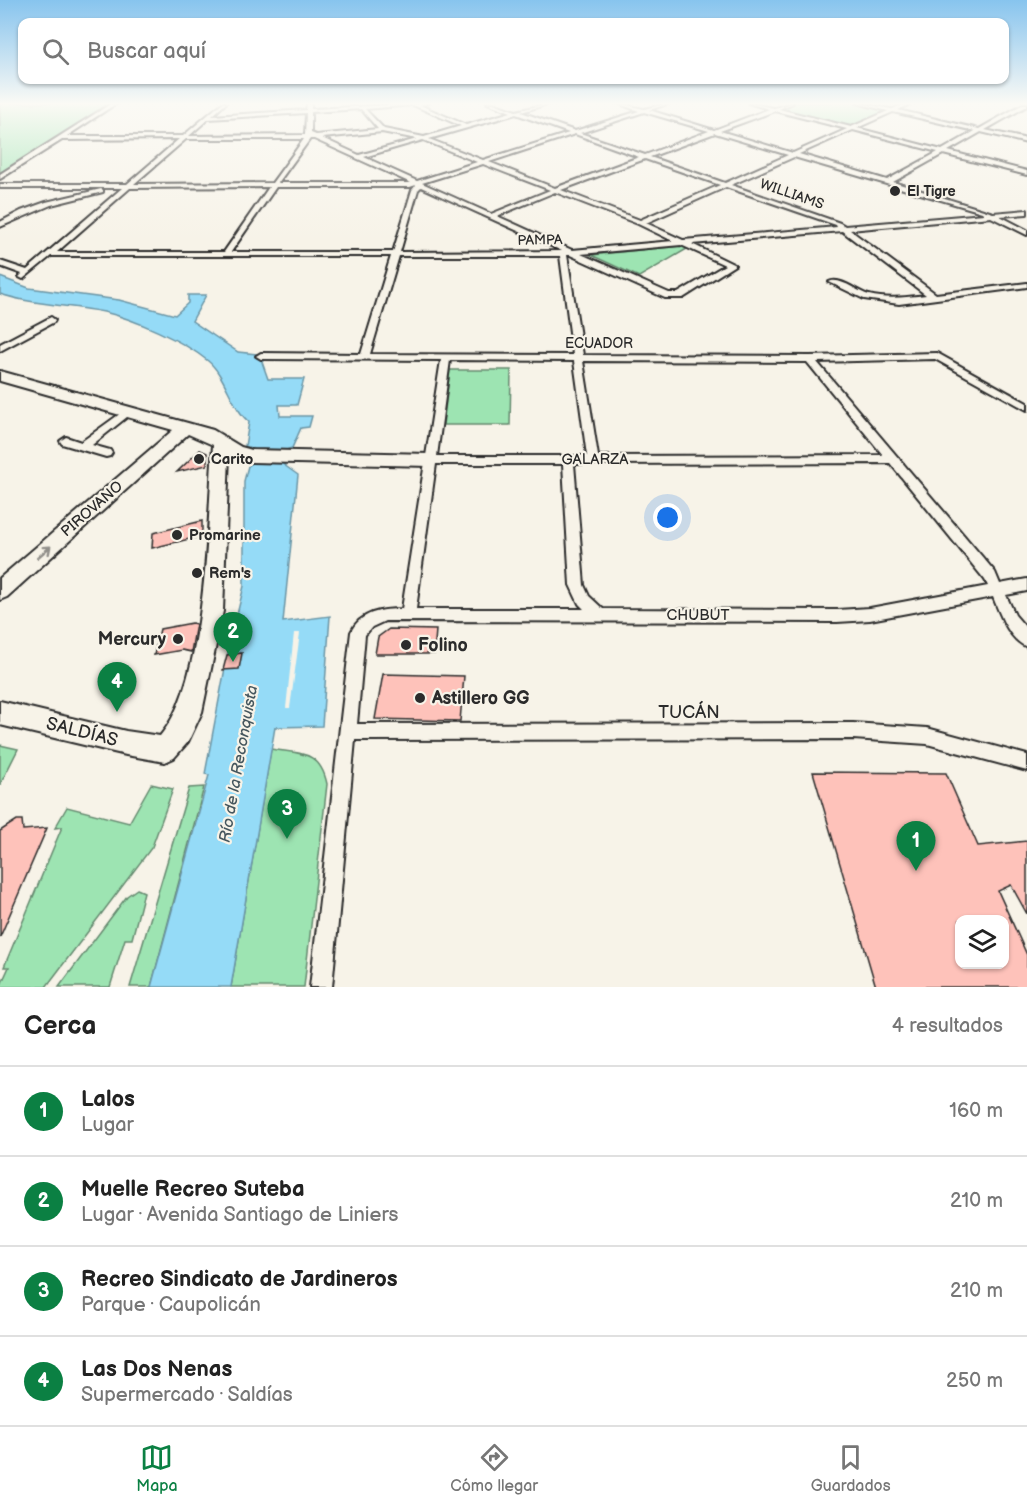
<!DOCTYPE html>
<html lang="es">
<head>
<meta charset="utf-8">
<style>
	:root { --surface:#fff; --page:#f2f2f2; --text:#222; --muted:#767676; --line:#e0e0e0; --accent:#0b8043 }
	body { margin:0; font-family:"Balsamiq Sans",sans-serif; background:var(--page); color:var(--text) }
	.controls { position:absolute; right:18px; bottom:18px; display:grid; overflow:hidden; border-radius:12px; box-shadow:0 2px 4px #0004 }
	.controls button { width:54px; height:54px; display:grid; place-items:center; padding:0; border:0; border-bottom:2px solid var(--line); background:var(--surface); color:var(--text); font:30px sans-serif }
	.you { position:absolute; left:668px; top:518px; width:21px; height:21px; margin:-15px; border:4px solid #fff; border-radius:50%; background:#1a73e8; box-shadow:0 0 0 9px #1a73e833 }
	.badge { display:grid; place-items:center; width:39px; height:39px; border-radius:50%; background:var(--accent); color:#fff; font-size:20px; font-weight:700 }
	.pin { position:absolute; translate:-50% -50px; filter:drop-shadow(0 2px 3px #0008) }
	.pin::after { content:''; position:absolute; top:32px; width:21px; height:18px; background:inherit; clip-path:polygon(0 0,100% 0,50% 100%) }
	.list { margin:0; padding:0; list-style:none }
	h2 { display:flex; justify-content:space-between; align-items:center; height:78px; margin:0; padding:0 24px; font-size:26px }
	h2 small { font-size:20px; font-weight:400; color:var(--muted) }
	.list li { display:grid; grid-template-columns:39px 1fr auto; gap:18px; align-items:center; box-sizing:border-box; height:90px; padding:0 24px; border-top:2px solid var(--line) }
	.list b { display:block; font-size:22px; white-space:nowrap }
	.list p { margin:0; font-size:20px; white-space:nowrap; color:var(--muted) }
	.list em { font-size:20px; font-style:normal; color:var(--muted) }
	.icon { flex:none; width:33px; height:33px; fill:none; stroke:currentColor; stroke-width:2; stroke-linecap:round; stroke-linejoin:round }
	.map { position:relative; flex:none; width:1027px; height:987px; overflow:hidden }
	.search { position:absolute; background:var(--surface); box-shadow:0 2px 4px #0004; left:18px; right:18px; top:18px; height:66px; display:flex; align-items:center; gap:15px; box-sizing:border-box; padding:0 21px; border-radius:12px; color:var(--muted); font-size:22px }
	.sheet { height:438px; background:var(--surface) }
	nav { display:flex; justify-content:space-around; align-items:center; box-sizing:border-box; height:84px; border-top:2px solid var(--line); background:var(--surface); font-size:16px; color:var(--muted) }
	nav a { display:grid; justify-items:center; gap:3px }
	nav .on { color:var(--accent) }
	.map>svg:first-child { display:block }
	.green { fill:#9de4b2; stroke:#64886e; stroke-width:1.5 }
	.water { fill:#95dbf7; stroke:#6b95a5; stroke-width:1.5 }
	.pier { fill:#f7f3e8 }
	.building { fill:#fec2ba; stroke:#2b2b2b; stroke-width:1.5; fill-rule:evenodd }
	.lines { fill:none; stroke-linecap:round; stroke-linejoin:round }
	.street-casing { stroke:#2b2b2b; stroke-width:4 }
	.secondary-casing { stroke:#2b2b2b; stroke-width:4 }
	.street { fill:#f7f3e8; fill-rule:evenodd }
	.secondary { fill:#f7f3e8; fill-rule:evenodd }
	.oneway { stroke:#918f8a }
	.poi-dot { fill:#2b2b2b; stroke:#f7f3e8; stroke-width:2 }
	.labels { text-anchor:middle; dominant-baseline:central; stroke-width:4.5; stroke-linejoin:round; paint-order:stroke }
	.far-poi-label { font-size:14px; font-weight:bold; fill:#2b2b2b; stroke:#f7f3e8; text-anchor:start }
	.far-street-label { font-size:14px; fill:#2b2b2b; stroke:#f7f3e8 }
	.poi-label { font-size:15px; font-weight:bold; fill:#2b2b2b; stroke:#f7f3e8; text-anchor:start }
	.street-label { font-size:15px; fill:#2b2b2b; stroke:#f7f3e8 }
	.water-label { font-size:16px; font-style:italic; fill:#46575e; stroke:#f7f3e8 }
	.near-poi-label { font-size:18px; font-weight:bold; fill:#2b2b2b; stroke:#f7f3e8; text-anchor:start }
	.near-street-label { font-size:18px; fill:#2b2b2b; stroke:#f7f3e8 }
</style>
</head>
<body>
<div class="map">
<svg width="1027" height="987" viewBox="0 0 1027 987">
	<rect width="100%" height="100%" fill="#f7f3e8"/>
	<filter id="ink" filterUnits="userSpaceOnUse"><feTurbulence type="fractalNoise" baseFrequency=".0167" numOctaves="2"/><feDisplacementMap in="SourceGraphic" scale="12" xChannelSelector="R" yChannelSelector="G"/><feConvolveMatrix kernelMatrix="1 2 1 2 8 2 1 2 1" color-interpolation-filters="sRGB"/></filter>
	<g filter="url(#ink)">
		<g class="green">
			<path d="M0 103H111L0 175Z"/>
			<path d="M795 103H855L887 111 850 127 780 109Z"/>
			<path d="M690 245 692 246 639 277 591 255Z"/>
			<path d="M450 370H511L510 425H443Z"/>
			<path d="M0 745 18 749 0 785Z"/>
			<path d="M271 749C300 754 320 750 327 784L304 987H231Z"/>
			<path d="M151 784 173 789 152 847 46 987H0L9 967H4L62 827 55 828 67 807 129 823Z"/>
			<path d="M204 787 151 987H130L189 788Z"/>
			<path d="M137 889 144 892 132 939H125L110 987H59L127 896Z"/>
		</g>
		<path class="water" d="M0 277 29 288 119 300 175 315 188 303V295H206L192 321 238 352 257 354 265 359 262 362 268 379H304L297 405H279L280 416H312L309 427 301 428 292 448 288 449 284 465 298 475 283 622 330 616 322 726 275 727 231 987H151L209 775 205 774 229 647 244 586V481L248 466 254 462 256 450 245 446 249 422C231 407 226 376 208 361 184 341 134 319 104 312 69 305 34 305 0 294Z"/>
		<path class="pier" d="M294 633H300L290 708H286Z"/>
		<g class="building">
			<path d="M200 450 207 453V465L177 472Z"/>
			<path d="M202 521V536L152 548 153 533Z"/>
			<path d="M192 623 196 624 191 652 182 650 154 655 160 629Z"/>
			<path d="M389 629 436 630 434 654H375L378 637Z"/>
			<path d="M242 653 239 669 223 670 227 655Z"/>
			<path d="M383 674 464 676 460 721 375 719Z"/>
			<path d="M813 772 946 773 978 846 1027 841V914L1011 885 998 891 1027 955V987H876ZM960 920H1005V964H960Z"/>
			<path d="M17 820H22L23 830 47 828 0 937V831Z"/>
		</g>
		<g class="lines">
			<g class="street-casing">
				<g id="street">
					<path d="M112 103H117L67 136H183L222 103H226L212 116 306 110 307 103H311V109L428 103 420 105 466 125 511 112 487 103H493L516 111 551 103 521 112 575 131 639 111 617 103 644 109 670 103 649 110 714 130 769 109 748 103 774 108 793 103 779 109 851 127 888 111 857 103 892 109 907 103H912L898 110 979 129 1023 104H1027V106L985 130 1027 139V143L981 132 948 151 1027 171V175L943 154 893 182 993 213 1027 210V214L1000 216 1027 230V235L991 217 850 230 936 294 1027 283V287L899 304 864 299 829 282C839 276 858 292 869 295 888 300 907 297 926 295L842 231 692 244 735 265 683 298H665L570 255H567L583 355 810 356 937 353 1027 403V410L935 359 817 362 995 572 1000 584 1027 579V591L1006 595 1015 615 1027 629V647C1009 640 1000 614 993 597L870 620 837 622 385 621 372 627 365 635 357 724 853 723 927 728 1027 755V771L927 744 853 739 355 740 332 987H310L351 632C360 612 382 609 402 609L441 360 261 359 256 356 261 353 361 354 391 256H51L23 279 19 277 22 274 0 266V261L27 270 122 188H0V184H127L179 139 62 140 0 179V174ZM413 105 461 126 424 137 384 129 365 109ZM361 109 378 129 316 135 311 133V112ZM775 111 847 129 793 153 720 131ZM644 112 709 131 645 155 580 133ZM893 112 975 131 942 150 857 128ZM306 113 305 135 189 136 208 119ZM516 114 569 133 483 160 429 139ZM853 130 938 152 887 180 799 154ZM382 132 417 139 359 155 322 138ZM715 133 788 155 725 183 650 157ZM575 134 639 157 555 188 489 162ZM186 139H304L272 183 134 184ZM310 139H314L411 183H278ZM423 140 477 162 417 181 364 157ZM794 157 982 212 984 214 845 226 840 223 731 185ZM645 159 720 185 640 220 561 190ZM483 164 550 190 491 214 422 183ZM416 185 412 190 393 252H231L276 187H410ZM269 187 224 252H57L130 188ZM421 187 562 251 400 252 418 190ZM726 187 836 225 837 227 683 240 646 223ZM555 192 638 224 673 241 572 250 497 216ZM681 245 725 265 678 293H669L581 254ZM399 256H560L573 355 370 354ZM450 360 574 361 587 456H437ZM583 361 807 362 883 455 598 456ZM890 463 985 580 988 586 870 608 837 610 603 609 589 596 584 585 574 464ZM436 464H563L570 585 579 604 584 609H416Z"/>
					<path d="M101 189 103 190V192L51 205 0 227V222L21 211 46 202Z"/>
					<path d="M51 317 55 320 54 322 0 351V344Z"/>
					<path d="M128 408 132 409 133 411 132 413 92 445 110 450 112 453 110 456 106 457 62 444 60 441 66 437 81 442Z"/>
				</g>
			</g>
			<g class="secondary-casing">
				<path id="secondary" d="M0 371 213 430 241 447 252 450 430 454 439 460 430 466 252 462 229 455 223 611 202 712 188 742 174 758 165 762 126 755 0 725V701L126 731 160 736C207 683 208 517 213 445L188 434 7 597 0 600V578L173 430 0 381Z"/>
			</g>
			<use href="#street" class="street"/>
			<use href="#secondary" class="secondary"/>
		</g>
		<defs><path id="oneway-shaft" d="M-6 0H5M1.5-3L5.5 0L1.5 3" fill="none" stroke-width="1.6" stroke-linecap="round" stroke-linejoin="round" transform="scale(1.5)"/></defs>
		<use class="oneway" href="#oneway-shaft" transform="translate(44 552) rotate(-41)"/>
	</g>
	<linearGradient id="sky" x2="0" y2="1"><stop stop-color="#87c4ee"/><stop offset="0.43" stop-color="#fbfaf5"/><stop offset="1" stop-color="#fbfaf5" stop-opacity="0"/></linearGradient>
	<rect width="1027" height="241" fill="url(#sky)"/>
	<g class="poi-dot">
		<circle cx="895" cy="191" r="6"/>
		<circle cx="199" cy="459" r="6"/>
		<circle cx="177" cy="535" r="6"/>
		<circle cx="197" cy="573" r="6"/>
		<circle cx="178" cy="639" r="6"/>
		<circle cx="406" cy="645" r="6"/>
		<circle cx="420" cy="698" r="6"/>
	</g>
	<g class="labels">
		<g class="far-poi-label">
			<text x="907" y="191">El Tigre</text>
		</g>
		<g class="far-street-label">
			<text transform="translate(792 194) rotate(19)">WILLIAMS</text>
			<text transform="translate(540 240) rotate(-1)">PAMPA</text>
			<text x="599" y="343">ECUADOR</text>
		</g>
		<g class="poi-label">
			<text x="211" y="459">Carito</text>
			<text x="189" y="535">Promarine</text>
			<text x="209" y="573">Rem's</text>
		</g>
		<g class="street-label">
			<text x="595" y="459">GALARZA</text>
			<text transform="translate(92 509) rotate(-41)">PIROVANO</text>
			<text x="698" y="615">CHUBUT</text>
		</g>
		<g class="water-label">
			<text transform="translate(239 764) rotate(-80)">Río de la Reconquista</text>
		</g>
		<g class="near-poi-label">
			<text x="166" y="639" text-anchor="end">Mercury</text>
			<text x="418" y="645">Folino</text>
			<text x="432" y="698">Astillero GG</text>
		</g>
		<g class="near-street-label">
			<text x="689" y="712">TUCÁN</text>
			<text transform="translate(82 732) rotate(14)">SALDÍAS</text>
		</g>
	</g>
</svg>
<div class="controls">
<button><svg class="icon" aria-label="layers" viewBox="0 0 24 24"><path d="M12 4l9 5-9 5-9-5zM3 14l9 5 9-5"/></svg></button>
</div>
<div class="you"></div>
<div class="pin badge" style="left:916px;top:871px">1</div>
<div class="pin badge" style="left:233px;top:662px">2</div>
<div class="pin badge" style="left:287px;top:839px">3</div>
<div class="pin badge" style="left:117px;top:712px">4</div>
<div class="search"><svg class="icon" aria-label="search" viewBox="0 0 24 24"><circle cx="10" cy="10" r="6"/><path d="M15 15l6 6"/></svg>Buscar aquí</div>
</div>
<section class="sheet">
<h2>Cerca<small>4 resultados</small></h2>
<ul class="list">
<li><span class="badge">1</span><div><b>Lalos</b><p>Lugar</p></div><em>160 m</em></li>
<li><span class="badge">2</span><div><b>Muelle Recreo Suteba</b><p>Lugar · Avenida Santiago de Liniers</p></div><em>210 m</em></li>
<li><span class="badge">3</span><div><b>Recreo Sindicato de Jardineros</b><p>Parque · Caupolicán</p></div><em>210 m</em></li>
<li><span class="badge">4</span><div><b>Las Dos Nenas</b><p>Supermercado · Saldías</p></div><em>250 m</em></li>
</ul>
</section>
<nav>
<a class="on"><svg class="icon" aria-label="map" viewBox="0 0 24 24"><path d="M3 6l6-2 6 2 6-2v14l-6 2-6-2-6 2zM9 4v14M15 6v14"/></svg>Mapa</a>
<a><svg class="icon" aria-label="directions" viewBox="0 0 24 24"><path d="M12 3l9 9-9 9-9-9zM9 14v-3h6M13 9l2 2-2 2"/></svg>Cómo llegar</a>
<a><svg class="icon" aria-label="saved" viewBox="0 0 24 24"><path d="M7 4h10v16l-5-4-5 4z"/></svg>Guardados</a>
</nav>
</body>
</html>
